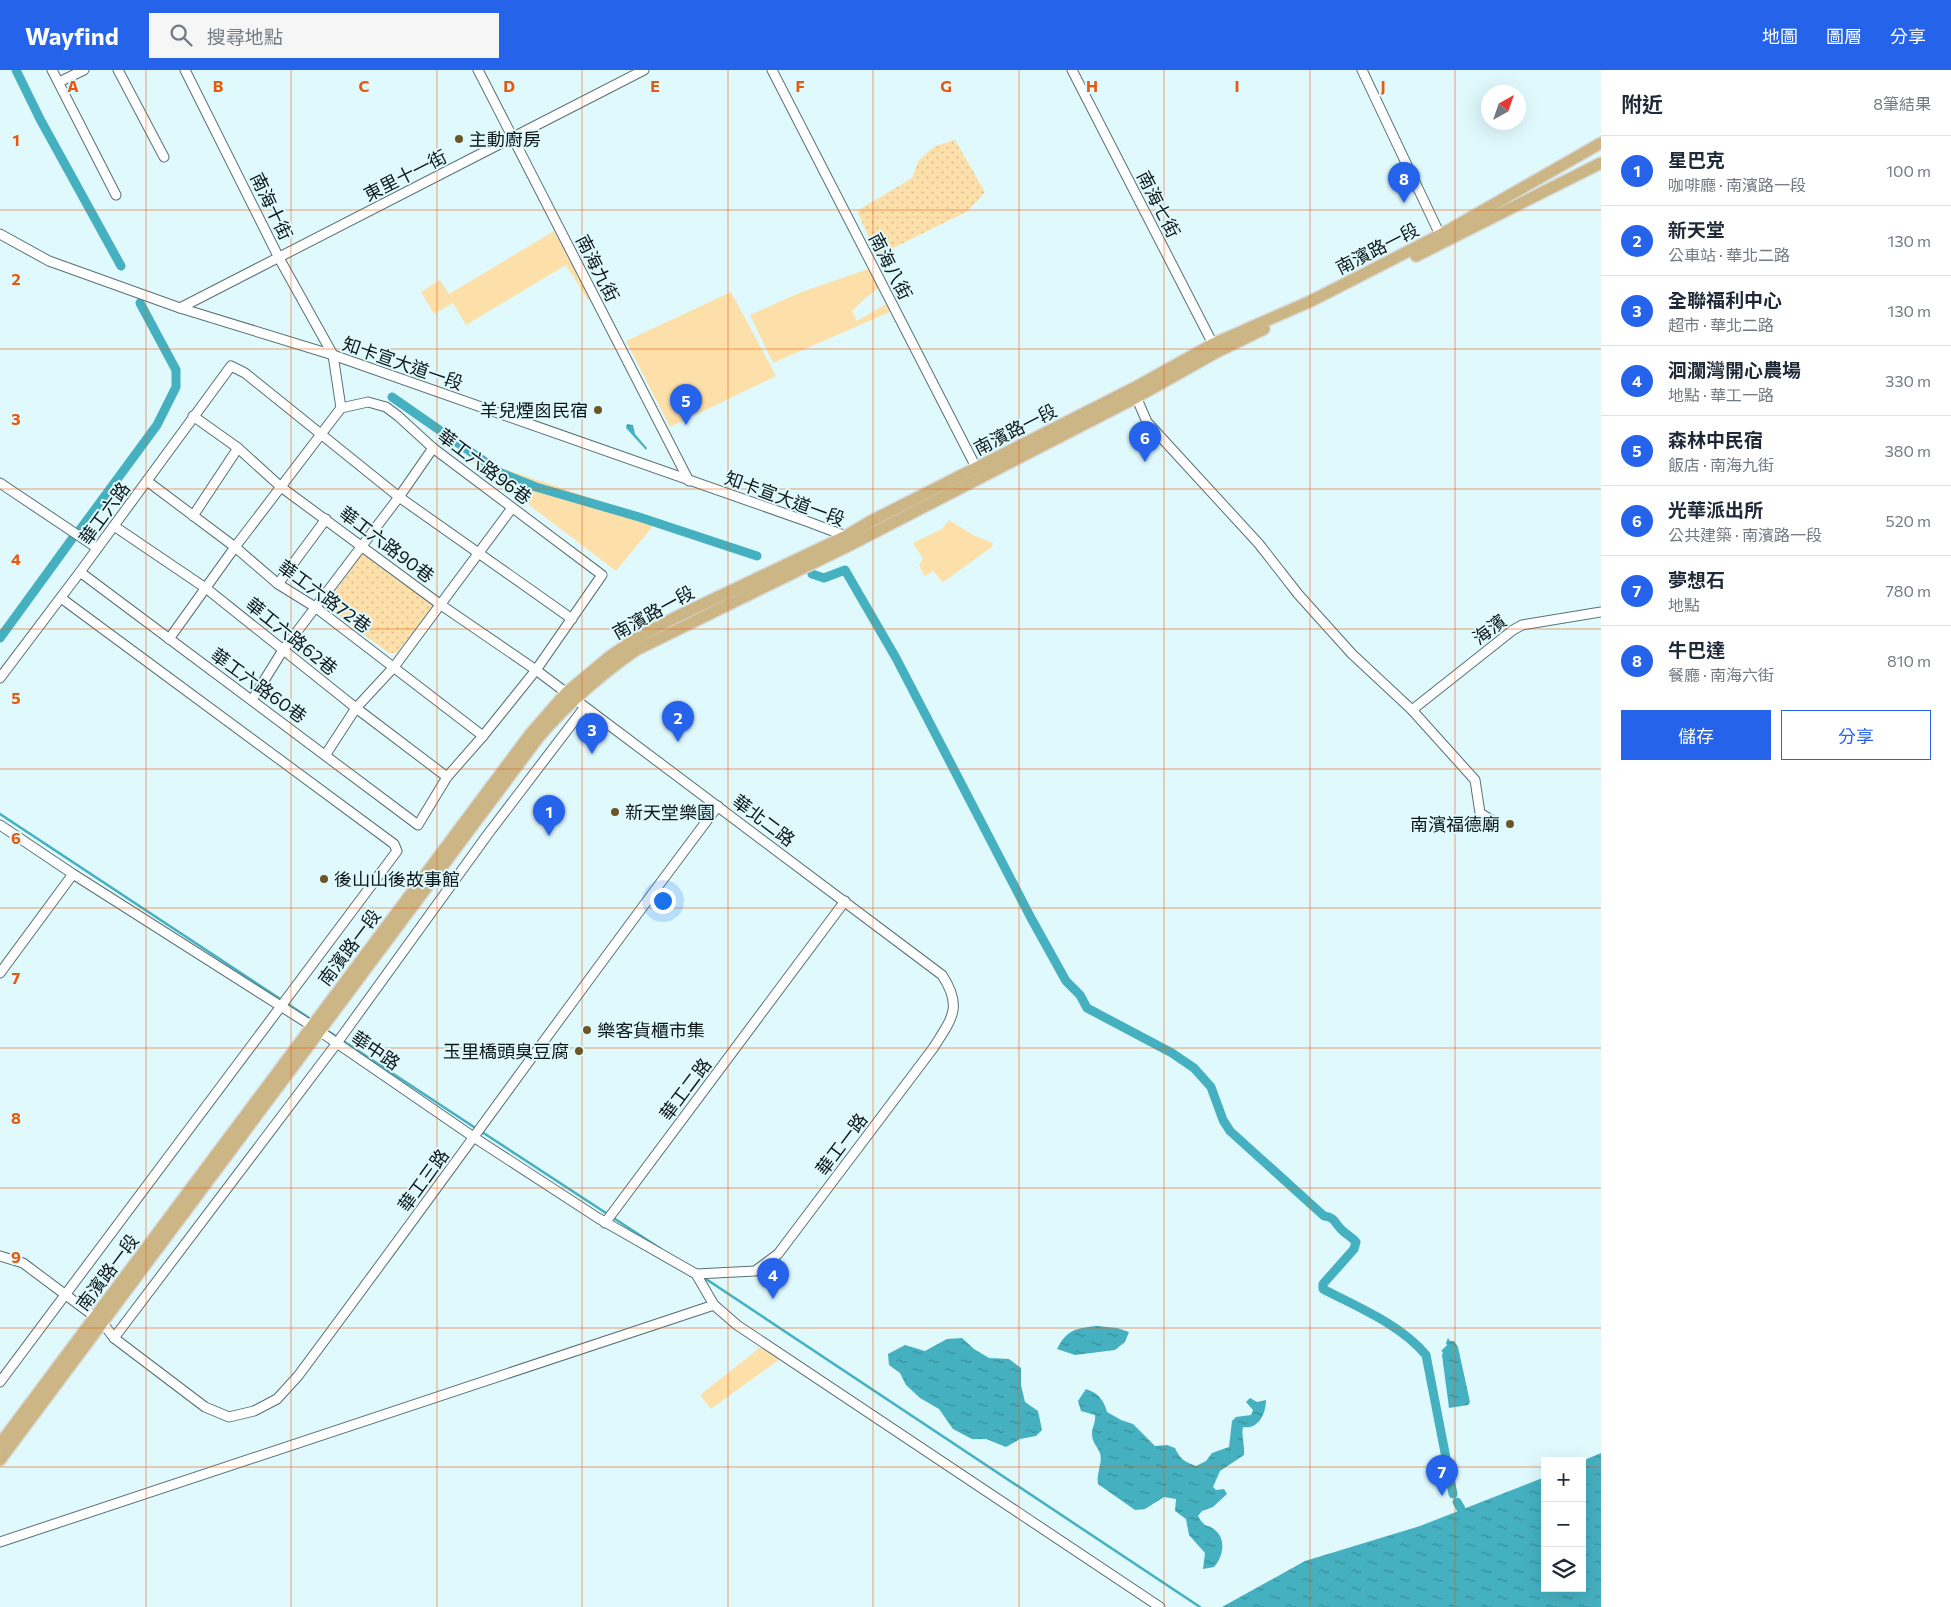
<!DOCTYPE html>
<html lang="zh-TW">
<head>
<meta charset="utf-8">
<style>
	:root { --surface:#fff; --page:#f6f6f7; --text:#1f2937; --muted:#747a83; --line:#e0e1e3; --accent:#2563eb }
	body { margin:0; font-family:Commissioner,"Noto Sans TC",sans-serif; background:var(--page); color:var(--text) }
	.controls { position:absolute; right:15px; bottom:15px; display:grid; overflow:hidden; border-radius:0px; box-shadow:0 5px 20px #0002 }
	.controls button { width:45px; height:45px; display:grid; place-items:center; padding:0; border:0; border-bottom:1px solid var(--line); background:var(--surface); color:var(--text); font:25px sans-serif }
	.compass { position:absolute; left:1481px; top:15px; width:45px; height:45px; border-radius:50%; background:var(--surface); box-shadow:0 5px 20px #0002; rotate:40deg }
	.you { position:absolute; left:662px; top:830px; width:18px; height:18px; margin:-12px; border:4px solid #fff; border-radius:50%; background:#1a73e8; box-shadow:0 0 0 8px #1a73e833 }
	.badge { display:grid; place-items:center; width:32px; height:32px; border-radius:50%; background:var(--accent); color:#fff; font-size:16px; font-weight:700 }
	.pin { position:absolute; translate:-50% -41px; filter:drop-shadow(0 1px 2px #0008) }
	.pin::after { content:''; position:absolute; top:26px; width:18px; height:15px; background:inherit; clip-path:polygon(0 0,100% 0,50% 100%) }
	.list { margin:0; padding:0; list-style:none }
	h2 { display:flex; justify-content:space-between; align-items:center; height:65px; margin:0; padding:0 20px; font-size:21px }
	h2 small { font-size:16px; font-weight:400; color:var(--muted) }
	.list li { display:grid; grid-template-columns:32px 1fr auto; gap:15px; align-items:center; box-sizing:border-box; height:70px; padding:0 20px; border-top:1px solid var(--line) }
	.list b { display:block; font-size:19px; white-space:nowrap }
	.list p { margin:0; font-size:16px; white-space:nowrap; color:var(--muted) }
	.list em { font-size:16px; font-style:normal; color:var(--muted) }
	.actions { display:flex; gap:10px; padding:15px 20px }
	.actions a { flex:1; padding:11px 0; border:1px solid var(--accent); border-radius:0px; text-align:center; font-size:18px; color:var(--accent) }
	.actions .main { background:var(--accent); color:#fff }
	.icon { flex:none; width:28px; height:28px; fill:none; stroke:currentColor; stroke-width:2; stroke-linecap:round; stroke-linejoin:round }
	.map { position:relative; flex:none; width:1601px; height:1537px; overflow:hidden }
	header { display:flex; align-items:center; gap:30px; box-sizing:border-box; height:70px; padding:0 25px; background:var(--accent); color:#fff }
	header strong { font-size:24px }
	nav { display:flex; gap:28px; margin-inline-start:auto; font-size:18px }
	.search { width:350px; height:45px; background:var(--page); display:flex; align-items:center; gap:12px; box-sizing:border-box; padding:0 18px; border-radius:0px; color:var(--muted); font-size:19px }
	main { display:flex }
	aside { flex:1; background:var(--surface) }
	.map>svg:first-child { display:block }
	.grass { fill:#fde0a9 }
	.park { fill:url(#park-dots) }
	.water { fill:url(#water-ripples) }
	.lines { fill:none; stroke-linecap:round; stroke-linejoin:round }
	.stream { stroke:#45b0c0; stroke-width:2.5 }
	.canal { stroke:#45b0c0; stroke-width:9 }
	.minor-casing { stroke:#5a7074; stroke-width:11 }
	.major-casing { stroke:#d8dada; stroke-width:14 }
	.minor { stroke:#fff; stroke-width:9 }
	.major { stroke:#cdb686; stroke-width:11 }
	.grid { fill:none; stroke:#e8590c; stroke-width:1; stroke-opacity:0.55 }
	.poi-dot { fill:#6d5626; stroke:#dff9fd; stroke-width:2 }
	.labels { text-anchor:middle; dominant-baseline:central; stroke-width:4; stroke-linejoin:round; paint-order:stroke }
	.poi-label { font-size:18px; fill:#0e1719; stroke:#dff9fd; text-anchor:start }
	.street-label { font-size:18px; fill:#0e1719; stroke:#dff9fd }
	.grid-label { font-size:16px; text-anchor:middle; font-weight:bold; fill:#e8590c; stroke:#dff9fd; stroke-width:4; stroke-linejoin:round; paint-order:stroke }
</style>
</head>
<body>
<header>
<strong>Wayfind</strong>
<div class="search"><svg class="icon" aria-label="search" viewBox="0 0 24 24"><circle cx="10" cy="10" r="6"/><path d="M15 15l6 6"/></svg>搜尋地點</div>
<nav><a>地圖</a><a>圖層</a><a>分享</a></nav>
</header>
<main>
<div class="map">
<svg width="1601" height="1537" viewBox="0 0 1601 1537">
	<defs>
		<pattern id="park-dots" width="8" height="8" patternUnits="userSpaceOnUse" patternTransform="scale(1.25)"><rect width="8" height="8" fill="#fde0a9"/><path d="M2 2h.1M6 6h.1" fill="none" stroke="#d8bf91" stroke-width="1.8" stroke-linecap="round"/></pattern>
		<pattern id="water-ripples" width="26" height="14" patternUnits="userSpaceOnUse" patternTransform="scale(1.25)"><rect width="26" height="14" fill="#45b0c0"/><path d="M2 4q2-2 4 0t4 0M15 11q2-2 4 0t4 0" fill="none" stroke="#388e9b"/></pattern>
	</defs>
	<rect width="100%" height="100%" fill="#dff9fd"/>
	<g class="grass">
		<path d="M554 161 594 226 588 230 566 195 466 255 453 233 434 244 421 222 440 210 449 224Z"/>
		<path d="M871 198 880 217 863 230 852 241 857 251 888 233 892 241 773 293 750 245 799 223Z"/>
		<path d="M731 222 776 306 670 357 626 271Z"/>
		<path d="M465 386 658 450 616 501Z"/>
		<path d="M949 450 973 465 993 473 992 477 943 512 933 501 925 506 919 495 923 489 913 473 942 459Z"/>
		<path d="M762 1276 780 1289 711 1339 700 1325Z"/>
	</g>
	<g class="park">
		<path d="M955 70 985 122 968 141 877 186 857 141 912 108 919 90 935 76Z"/>
		<path d="M365 480 435 533 397 583H389L325 536Z"/>
	</g>
	<g class="water">
		<path d="M627 354 633 355 635 364 647 378 646 380 626 358Z"/>
		<path d="M1097 1256 1117 1258 1129 1262 1125 1272 1115 1280 1075 1285 1057 1279C1067 1259 1077 1258 1097 1256Z"/>
		<path d="M962 1268 974 1279 989 1288 1009 1289 1021 1298V1315L1025 1332 1038 1341 1042 1360 1036 1366 1020 1369 1006 1377 986 1369H972L953 1359 939 1339 920 1328 906 1315 900 1303 889 1295 888 1284 905 1275 925 1281 947 1269Z"/>
		<path d="M1448 1268 1450 1271H1454L1458 1277 1470 1332 1468 1335 1449 1338 1442 1285 1443 1282 1441 1281 1447 1275 1446 1273Z"/>
		<path d="M1086 1319C1098 1323 1104 1330 1107 1342L1121 1350 1133 1354 1155 1376 1167 1375 1175 1378C1180 1389 1185 1392 1196 1396L1206 1391 1212 1383 1229 1377 1232 1351 1236 1347 1251 1345 1253 1340 1246 1332 1250 1328 1257 1332 1266 1330C1266 1344 1258 1360 1243 1357 1241 1366 1245 1375 1244 1385L1220 1401 1213 1417 1216 1420 1224 1419 1227 1424 1213 1437 1202 1441 1198 1446C1206 1460 1208 1453 1216 1461 1227 1471 1222 1488 1214 1497L1203 1499 1205 1483 1189 1465 1186 1449 1175 1441 1176 1429 1164 1427 1145 1439 1135 1440 1098 1414C1096 1404 1103 1392 1100 1383 1097 1376 1092 1372 1092 1364 1092 1357 1096 1352 1095 1345L1081 1341 1078 1331Z"/>
		<path d="M1601 1383V1537H1222L1305 1491 1420 1456 1545 1407V1518H1582V1391Z"/>
	</g>
	<g class="lines">
		<g class="stream">
			<path d="M0 744 312 950"/>
			<path d="M325 959 477 1059"/>
			<path d="M482 1062 661 1179"/>
			<path d="M703 1207 1200 1537"/>
		</g>
		<g class="canal">
			<path d="M16 0 40 49 121 196"/>
			<path d="M392 327 501 403 536 417 639 447 757 486"/>
			<path d="M79 461 157 355 176 317V300L140 233"/>
			<path d="M812 504 824 508 845 500 896 588 1031 848 1066 911 1080 925 1087 938 1172 983 1194 998 1211 1017 1223 1050 1230 1061 1324 1146C1336 1147 1335 1155 1343 1161 1347 1165 1352 1167 1356 1172L1354 1179 1323 1214V1219C1357 1237 1400 1254 1426 1285L1453 1424"/>
			<path d="M0 568 72 469"/>
			<path d="M1457 1432 1461 1439"/>
		</g>
		<g class="minor-casing">
			<g id="minor">
				<path d="M52 0 116 125"/>
				<path d="M118 0 164 87"/>
				<path d="M478 0 689 411"/>
				<path d="M772 0 979 403"/>
				<path d="M1072 0 1216 280"/>
				<path d="M1362 0 1442 169"/>
				<path d="M59 12 84 0"/>
				<path d="M0 164 49 191 180 238 333 285 806 451 846 466 847 469"/>
				<path d="M180 238 644 0"/>
				<path d="M1134 322 1147 352 1259 474 1298 524 1352 584 1412 640 1475 710 1480 743 1493 751"/>
				<path d="M193 346 238 378 281 417 441 535 536 600 942 905C963 937 952 948 934 977L778 1184 755 1201 696 1204"/>
				<path d="M147 411 235 477 278 514 315 537 483 666"/>
				<path d="M0 413 97 478"/>
				<path d="M193 446 238 378"/>
				<path d="M114 456 207 519 356 638 447 707"/>
				<path d="M80 502 418 755 447 707 483 666 536 600 602 505 433 378 398 346 386 337 368 332 341 338"/>
				<path d="M278 514 326 449"/>
				<path d="M169 569 235 477 341 338 333 285 279 188 185 0"/>
				<path d="M0 608 80 502 231 296 245 303 399 427 572 549"/>
				<path d="M252 630 283 580 399 427 433 378"/>
				<path d="M1412 640 1513 560 1522 555 1601 542"/>
				<path d="M326 684 356 638 394 597 512 438"/>
				<path d="M0 755 73 804 312 956 475 1068 598 1148 696 1204 714 1235 737 1255 1160 1537"/>
				<path d="M0 903 73 804"/>
				<path d="M605 1153 845 831"/>
				<path d="M0 1186 23 1193 102 1252 114 1268 205 1337 229 1347 254 1341 277 1329 298 1306C439 1117 576 924 718 736"/>
				<path d="M114 1268 337 973 488 764 584 638"/>
				<path d="M0 1312 397 781 394 774 61 528"/>
				<path d="M0 1472 714 1235"/>
			</g>
		</g>
		<g class="major-casing">
			<g id="major">
				<path d="M1416 186 1601 93"/>
				<path d="M0 1374 531 663 566 623 609 587 638 567 678 546 846 466 871 451 1132 319 1213 274 1311 231 1440 165 1601 73"/>
				<path d="M0 1390 538 668C567 634 599 606 636 580L850 475 1137 327 1217 282 1264 259"/>
			</g>
		</g>
		<use href="#minor" class="minor"/>
		<use href="#major" class="major"/>
	</g>
	<path class="grid" d="M146 0V1537M291 0V1537M437 0V1537M582 0V1537M728 0V1537M873 0V1537M1019 0V1537M1164 0V1537M1310 0V1537M1455 0V1537M0 140H1601M0 279H1601M0 419H1601M0 559H1601M0 699H1601M0 838H1601M0 978H1601M0 1118H1601M0 1258H1601M0 1397H1545M1582 1397H1601"/>
	<g class="poi-dot">
		<circle cx="459" cy="69" r="5"/>
		<circle cx="598" cy="340" r="5"/>
		<circle cx="615" cy="742" r="5"/>
		<circle cx="1510" cy="754" r="5"/>
		<circle cx="324" cy="809" r="5"/>
		<circle cx="587" cy="960" r="5"/>
		<circle cx="579" cy="981" r="5"/>
	</g>
	<g class="labels">
		<g class="poi-label">
			<text x="469" y="69">主動廚房</text>
			<text x="588" y="340" text-anchor="end">羊兒煙囪民宿</text>
			<text x="625" y="742">新天堂樂園</text>
			<text x="1500" y="754" text-anchor="end">南濱福德廟</text>
			<text x="334" y="809">後山山後故事館</text>
			<text x="597" y="960">樂客貨櫃市集</text>
			<text x="569" y="981" text-anchor="end">玉里橋頭臭豆腐</text>
		</g>
		<g class="street-label">
			<text transform="translate(405 105) rotate(-27)">東里十一街</text>
			<text transform="translate(1159 134) rotate(63)">南海七街</text>
			<text transform="translate(272 136) rotate(64)">南海十街</text>
			<text transform="translate(1377 178) rotate(-27)">南濱路一段</text>
			<text transform="translate(891 196) rotate(63)">南海八街</text>
			<text transform="translate(598 198) rotate(63)">南海九街</text>
			<text transform="translate(403 293) rotate(19)">知卡宣大道一段</text>
			<text transform="translate(1015 359) rotate(-27)">南濱路一段</text>
			<text transform="translate(485 396) rotate(37)">華工六路96巷</text>
			<text transform="translate(785 428) rotate(20)">知卡宣大道一段</text>
			<text transform="translate(104 443) rotate(-54)">華工六路</text>
			<text transform="translate(387 474) rotate(37)">華工六路90巷</text>
			<text transform="translate(325 526) rotate(36)">華工六路72巷</text>
			<text transform="translate(653 542) rotate(-29)">南濱路一段</text>
			<text transform="translate(1489 559) rotate(-37)">海濱</text>
			<text transform="translate(292 566) rotate(39)">華工六路62巷</text>
			<text transform="translate(259 615) rotate(36)">華工六路60巷</text>
			<text transform="translate(764 750) rotate(37)">華北二路</text>
			<text transform="translate(349 877) rotate(-53)">南濱路一段</text>
			<text transform="translate(376 980) rotate(34)">華中路</text>
			<text transform="translate(685 1019) rotate(-53)">華工二路</text>
			<text transform="translate(841 1074) rotate(-53)">華工一路</text>
			<text transform="translate(423 1110) rotate(-54)">華工三路</text>
			<text transform="translate(107 1202) rotate(-53)">南濱路一段</text>
		</g>
	</g>
	<g class="grid-label">
		<text x="73" y="22">A</text>
		<text x="218" y="22">B</text>
		<text x="364" y="22">C</text>
		<text x="509" y="22">D</text>
		<text x="655" y="22">E</text>
		<text x="800" y="22">F</text>
		<text x="946" y="22">G</text>
		<text x="1092" y="22">H</text>
		<text x="1237" y="22">I</text>
		<text x="1383" y="22">J</text>
		<text x="16" y="76">1</text>
		<text x="16" y="215">2</text>
		<text x="16" y="355">3</text>
		<text x="16" y="495">4</text>
		<text x="16" y="634">5</text>
		<text x="16" y="774">6</text>
		<text x="16" y="914">7</text>
		<text x="16" y="1054">8</text>
		<text x="16" y="1193">9</text>
	</g>
</svg>
<div class="controls">
<button>+</button>
<button>−</button>
<button><svg class="icon" aria-label="layers" viewBox="0 0 24 24"><path d="M12 4l9 5-9 5-9-5zM3 14l9 5 9-5"/></svg></button>
</div>
<svg class="compass" viewBox="-18 -18 36 36"><path d="M0-13l5 13h-10z" fill="#e53935"/><path d="M0 13l5-13h-10z" fill="#747a83"/></svg>
<div class="you"></div>
<div class="pin badge" style="left:549px;top:766px">1</div>
<div class="pin badge" style="left:678px;top:672px">2</div>
<div class="pin badge" style="left:592px;top:684px">3</div>
<div class="pin badge" style="left:773px;top:1229px">4</div>
<div class="pin badge" style="left:686px;top:355px">5</div>
<div class="pin badge" style="left:1145px;top:392px">6</div>
<div class="pin badge" style="left:1442px;top:1426px">7</div>
<div class="pin badge" style="left:1404px;top:133px">8</div>
</div>
<aside>
<h2>附近<small>8筆結果</small></h2>
<ul class="list">
<li><span class="badge">1</span><div><b>星巴克</b><p>咖啡廳 · 南濱路一段</p></div><em>100 m</em></li>
<li><span class="badge">2</span><div><b>新天堂</b><p>公車站 · 華北二路</p></div><em>130 m</em></li>
<li><span class="badge">3</span><div><b>全聯福利中心</b><p>超市 · 華北二路</p></div><em>130 m</em></li>
<li><span class="badge">4</span><div><b>洄瀾灣開心農場</b><p>地點 · 華工一路</p></div><em>330 m</em></li>
<li><span class="badge">5</span><div><b>森林中民宿</b><p>飯店 · 南海九街</p></div><em>380 m</em></li>
<li><span class="badge">6</span><div><b>光華派出所</b><p>公共建築 · 南濱路一段</p></div><em>520 m</em></li>
<li><span class="badge">7</span><div><b>夢想石</b><p>地點</p></div><em>780 m</em></li>
<li><span class="badge">8</span><div><b>牛巴達</b><p>餐廳 · 南海六街</p></div><em>810 m</em></li>
</ul>
<div class="actions"><a class="main">儲存</a><a>分享</a></div>
</aside>
</main>
</body>
</html>
